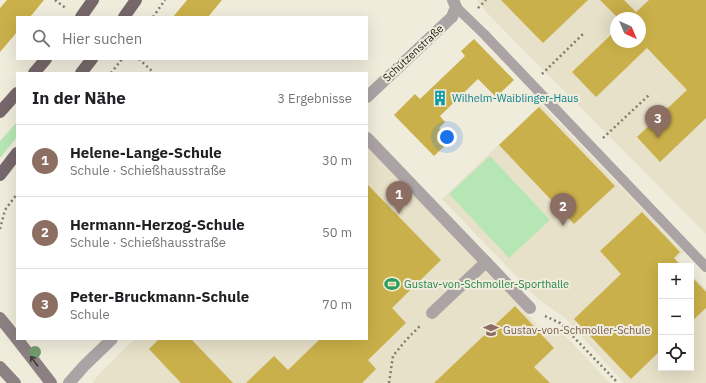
<!DOCTYPE html>
<html lang="de">
<head>
<meta charset="utf-8">
<style>
	:root { --surface:#fff; --page:#f2f2f2; --text:#202124; --muted:#757577; --line:#e0e0e0; --accent:#0f766e }
	body { margin:0; font-family:"IBM Plex Sans",sans-serif; background:var(--page); color:var(--text) }
	.controls { position:absolute; right:12px; bottom:12px; display:grid; overflow:hidden; border-radius:0px; box-shadow:0 4px 16px #0002 }
	.controls button { width:36px; height:36px; display:grid; place-items:center; padding:0; border:0; border-bottom:1px solid var(--line); background:var(--surface); color:var(--text); font:20px sans-serif }
	.compass { position:absolute; left:610px; top:12px; width:36px; height:36px; border-radius:50%; background:var(--surface); box-shadow:0 4px 16px #0002; rotate:136deg }
	.you { position:absolute; left:447px; top:137px; width:14px; height:14px; margin:-10px; border:3px solid #fff; border-radius:50%; background:#1a73e8; box-shadow:0 0 0 6px #1a73e833 }
	.badge { display:grid; place-items:center; width:26px; height:26px; border-radius:50%; background:var(--accent); color:#fff; font-size:13px; font-weight:700 }
	.pin { position:absolute; translate:-50% -33px; filter:drop-shadow(0 1px 2px #0008) }
	.pin::after { content:''; position:absolute; top:21px; width:14px; height:12px; background:inherit; clip-path:polygon(0 0,100% 0,50% 100%) }
	.list { margin:0; padding:0; list-style:none }
	h2 { display:flex; justify-content:space-between; align-items:center; height:52px; margin:0; padding:0 16px; font-size:17px }
	h2 small { font-size:13px; font-weight:400; color:var(--muted) }
	.list li { display:grid; grid-template-columns:26px 1fr auto; gap:12px; align-items:center; box-sizing:border-box; height:72px; padding:0 16px; border-top:1px solid var(--line) }
	.list b { display:block; font-size:15px; white-space:nowrap }
	.list p { margin:0; font-size:13px; white-space:nowrap; color:var(--muted) }
	.list em { font-size:13px; font-style:normal; color:var(--muted) }
	.icon { flex:none; width:22px; height:22px; fill:none; stroke:currentColor; stroke-width:2; stroke-linecap:round; stroke-linejoin:round }
	.map { position:relative; flex:none; width:706px; height:383px; overflow:hidden }
	.search { position:absolute; background:var(--surface); box-shadow:0 4px 16px #0002; left:16px; top:16px; width:352px; height:44px; display:flex; align-items:center; gap:10px; box-sizing:border-box; padding:0 14px; border-radius:0px; color:var(--muted); font-size:15px }
	.panel { position:absolute; background:var(--surface); box-shadow:0 4px 16px #0002; left:16px; top:72px; width:352px; height:268px; border-radius:0px }
	.map>svg:first-child { display:block }
	.built { fill:#e7e1c9; fill-rule:evenodd }
	.green { fill:#b7e6b5 }
	.building { fill:#cab04a }
	.lines { fill:none; stroke-linecap:round; stroke-linejoin:round }
	.path { stroke:#7f7c72; stroke-width:2.5; stroke-dasharray:2 3; stroke-linecap:butt }
	.lane { stroke:#aca3a5; stroke-width:10 }
	.street { stroke:#aca3a5; stroke-width:12 }
	.secondary { stroke:#8c8083; stroke-width:12 }
	.primary { stroke:#76686a; stroke-width:12 }
	.tree { fill:#729b6d }
	.oneway { stroke:#423c3a }
	.labels { text-anchor:middle; dominant-baseline:central; stroke-width:4; stroke-linejoin:round; paint-order:stroke }
	.street-label { font-size:11px; fill:#1a1813; stroke:#f0ecdc }
	.culture-label { font-size:11px; fill:#0d838f; stroke:#f0ecdc; text-anchor:start }
	.leisure-label { font-size:11px; fill:#27864d; stroke:#f0ecdc; text-anchor:start }
	.education-label { font-size:11px; fill:#785e54; stroke:#f0ecdc; text-anchor:start }
</style>
</head>
<body>
<div class="map">
<svg width="706" height="383" viewBox="0 0 706 383">
	<rect width="100%" height="100%" fill="#f0ecdc"/>
	<g class="built">
		<path d="M477 0H706V234L487 13ZM616 18H640V42H616Z"/>
		<path d="M541 104 684 252 677 259 684 266H661V368H691V274L706 289V383H624L565 318 538 299 442 199Z"/>
		<path d="M367 146 546 334 556 326 610 383H93L94 380 109 364 135 339H367Z"/>
	</g>
	<g class="green">
		<path d="M17 122V137L0 158V141Z"/>
		<path d="M490 156 550 220 509 258 449 194Z"/>
	</g>
	<g class="building">
		<path d="M7 0H44L30 17H17V32L0 52V8Z"/>
		<path d="M187 0H222L208 17H173Z"/>
		<path d="M501 0H588L543 43Z"/>
		<path d="M600 0H624L636 12 649 0H706V118L660 162 637 137 687 90 647 48 596 97 572 72 616 30V42H640V18H618Z"/>
		<path d="M474 39 514 80 496 97 478 79 440 116 445 122 439 128 451 140 434 156 394 115 415 94 420 99 465 56 461 51Z"/>
		<path d="M539 107 615 186 574 224 499 145Z"/>
		<path d="M367 184 441 260 392 308 406 323 368 360 376 369 362 383H246L274 356 288 370 320 339H367Z"/>
		<path d="M642 212 680 252 674 258 681 266H661V350L631 379 574 319 621 274 600 251Z"/>
		<path d="M691 276 706 292V308L691 322Z"/>
		<path d="M515 306 554 348 534 367 550 383H434Z"/>
		<path d="M159 339H191L233 383H181L149 349Z"/>
	</g>
	<g class="lines">
		<g class="path">
			<path d="M55 0 67 9"/>
			<path d="M478 8 486 0"/>
			<path d="M153 17 165 0"/>
			<path d="M139 59 154 73"/>
			<path d="M111 73 122 59"/>
			<path d="M542 74 584 33"/>
			<path d="M603 138 649 95"/>
			<path d="M0 229 5 210 17 194"/>
			<path d="M545 316 560 323 618 383"/>
			<path d="M389 383 393 356 406 340 421 325"/>
		</g>
		<path class="lane" d="M456 7 484 34 706 267"/>
		<g class="street">
			<path d="M367 97 452 17 456 7 453 0"/>
			<path d="M367 138 530 308"/>
			<path d="M432 313 486 262"/>
			<path d="M69 383 84 366 112 339"/>
		</g>
		<g class="secondary">
			<path d="M0 318 17 339"/>
			<path d="M17 339 51 383"/>
			<path d="M0 367 15 383"/>
		</g>
		<g class="primary">
			<path d="M81 17 93 0"/>
			<path d="M124 17 136 0"/>
			<path d="M34 73 46 59"/>
			<path d="M81 73 92 59"/>
			<path d="M0 112 17 93"/>
			<path d="M0 175 17 153"/>
		</g>
	</g>
	<circle class="tree" cx="35" cy="352" r="6"/>
	<defs><path id="oneway-shaft" d="M-6 0H5M1.5-3L5.5 0L1.5 3" fill="none" stroke-width="1.6" stroke-linecap="round" stroke-linejoin="round"/></defs>
	<use class="oneway" href="#oneway-shaft" transform="translate(34 361) rotate(-127)"/>
	<defs>
		<g id="building-bare" transform="scale(1.2)"><path d="M-4-6H4V6H1V3H-1V6H-4ZM-2.5-4.3h1.7v1.8h-1.7ZM.8-4.3h1.7v1.8H.8ZM-2.5-1h1.7V.8h-1.7ZM.8-1h1.7V.8H.8Z" fill="#0f9aa8" stroke="#f0ecdc" stroke-width="2.5" paint-order="stroke"/></g>
		<g id="stadium-bare" transform="scale(1.2)"><path d="M0-5a6.5 5 0 1 0 0 10a6.5 5 0 1 0 0-10ZM-3.5-1.8h7v3.6h-7Z" fill="#2e9e5b" stroke="#f0ecdc" stroke-width="2.5" paint-order="stroke"/></g>
		<g id="school-bare" transform="scale(1.2)"><path d="M0-5L7-2L0 1L-7-2ZM-4 1L0 2.5L4 1V4Q0 6-4 4Z" fill="#8d6e63" stroke="#f0ecdc" stroke-width="2.5" paint-order="stroke"/></g>
	</defs>
	<g fill-rule="evenodd">
		<use href="#building-bare" x="440" y="98"/>
		<use href="#stadium-bare" x="392" y="284"/>
		<use href="#school-bare" x="491" y="330"/>
	</g>
	<g class="labels">
		<g class="street-label">
			<text transform="translate(413 53) rotate(-43)">Schützenstraße</text>
		</g>
		<g class="culture-label">
			<text x="452" y="98">Wilhelm-Waiblinger-Haus</text>
		</g>
		<g class="leisure-label">
			<text x="404" y="284">Gustav-von-Schmoller-Sporthalle</text>
		</g>
		<g class="education-label">
			<text x="503" y="330">Gustav-von-Schmoller-Schule</text>
		</g>
	</g>
</svg>
<div class="controls">
<button>+</button>
<button>−</button>
<button><svg class="icon" aria-label="locate" viewBox="0 0 24 24"><circle cx="12" cy="12" r="6"/><path d="M12 2v4M12 18v4M2 12h4M18 12h4"/></svg></button>
</div>
<svg class="compass" viewBox="-18 -18 36 36"><path d="M0-13l5 13h-10z" fill="#e53935"/><path d="M0 13l5-13h-10z" fill="#757577"/></svg>
<div class="you"></div>
<div class="pin badge" style="left:399px;top:214px;background:#8d6e63">1</div>
<div class="pin badge" style="left:563px;top:226px;background:#8d6e63">2</div>
<div class="pin badge" style="left:658px;top:138px;background:#8d6e63">3</div>
<div class="search"><svg class="icon" aria-label="search" viewBox="0 0 24 24"><circle cx="10" cy="10" r="6"/><path d="M15 15l6 6"/></svg>Hier suchen</div>
<section class="panel">
<h2>In der Nähe<small>3 Ergebnisse</small></h2>
<ul class="list">
<li><span class="badge" style="background:#8d6e63">1</span><div><b>Helene-Lange-Schule</b><p>Schule · Schießhausstraße</p></div><em>30 m</em></li>
<li><span class="badge" style="background:#8d6e63">2</span><div><b>Hermann-Herzog-Schule</b><p>Schule · Schießhausstraße</p></div><em>50 m</em></li>
<li><span class="badge" style="background:#8d6e63">3</span><div><b>Peter-Bruckmann-Schule</b><p>Schule</p></div><em>70 m</em></li>
</ul>
</section>
</div>
</body>
</html>
